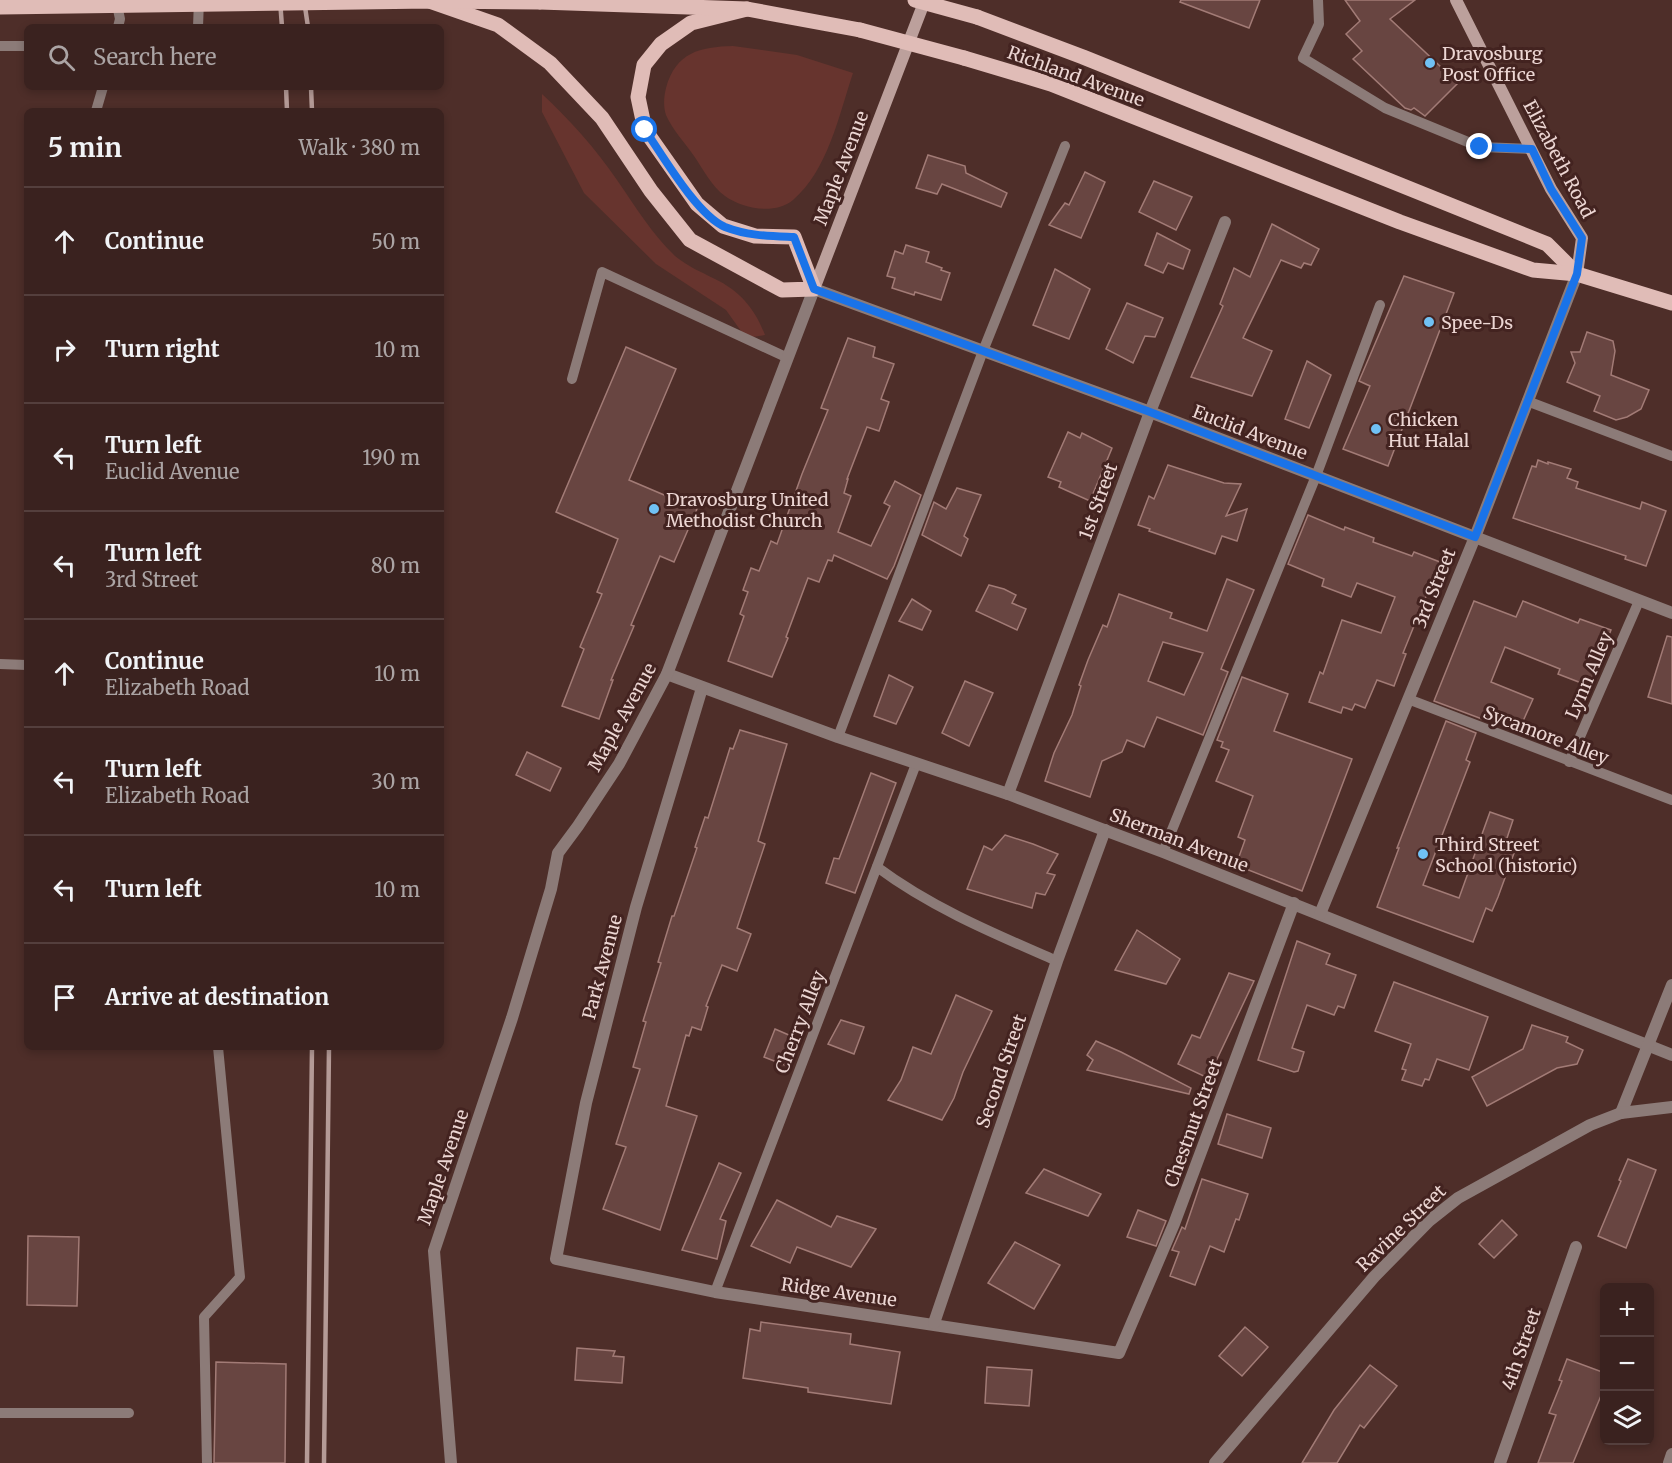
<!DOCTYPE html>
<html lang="en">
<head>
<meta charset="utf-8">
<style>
	:root { --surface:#3a221f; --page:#452f2c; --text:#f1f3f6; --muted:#aba4a4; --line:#543f3d }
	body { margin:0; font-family:Merriweather,serif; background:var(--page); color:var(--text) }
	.controls { position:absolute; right:18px; bottom:18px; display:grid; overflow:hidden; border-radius:9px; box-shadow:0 3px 9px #0003 }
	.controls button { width:54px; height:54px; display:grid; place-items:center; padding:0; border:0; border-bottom:2px solid var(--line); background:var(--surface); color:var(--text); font:30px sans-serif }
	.stop { position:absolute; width:18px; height:18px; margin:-14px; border:4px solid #1a73e8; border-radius:50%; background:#fff }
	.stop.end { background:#1a73e8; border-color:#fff; box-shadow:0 2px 6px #0008 }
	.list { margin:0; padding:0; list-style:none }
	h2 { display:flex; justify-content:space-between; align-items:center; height:78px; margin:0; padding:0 24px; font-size:26px }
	h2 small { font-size:20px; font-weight:400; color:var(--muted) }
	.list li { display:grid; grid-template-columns:39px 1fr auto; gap:18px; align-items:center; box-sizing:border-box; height:108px; padding:0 24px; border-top:2px solid var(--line) }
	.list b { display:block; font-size:22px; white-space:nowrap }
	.list p { margin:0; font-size:20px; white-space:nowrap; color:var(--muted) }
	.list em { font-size:20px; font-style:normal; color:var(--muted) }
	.icon { flex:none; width:33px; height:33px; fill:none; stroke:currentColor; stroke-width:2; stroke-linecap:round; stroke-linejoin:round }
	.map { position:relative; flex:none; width:1672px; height:1463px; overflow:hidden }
	.search { position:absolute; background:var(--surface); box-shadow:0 3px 9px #0003; left:24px; top:24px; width:420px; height:66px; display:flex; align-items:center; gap:15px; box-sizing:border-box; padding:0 21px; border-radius:9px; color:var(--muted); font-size:22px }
	.panel { position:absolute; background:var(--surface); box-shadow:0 3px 9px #0003; left:24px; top:108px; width:420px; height:942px; border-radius:9px }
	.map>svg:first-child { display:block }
	.green { fill:#67342e }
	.building { fill:#684541; stroke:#a27b76; stroke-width:1.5; fill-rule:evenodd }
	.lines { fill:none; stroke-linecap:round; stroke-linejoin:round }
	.service { stroke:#8c7b78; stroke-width:10 }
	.minor { stroke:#8c7b78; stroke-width:12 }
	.secondary { stroke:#bca09c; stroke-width:12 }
	.primary { stroke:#e0bcb7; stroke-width:15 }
	.rail { stroke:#b49a96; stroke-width:4.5 }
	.primary-bridge { stroke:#e0bcb7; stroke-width:15 }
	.route { stroke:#1a73e8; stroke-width:8 }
	.poi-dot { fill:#70c1f4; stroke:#432320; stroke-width:2 }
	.labels { text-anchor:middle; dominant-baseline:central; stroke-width:6; stroke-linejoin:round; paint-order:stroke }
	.poi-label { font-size:18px; fill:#ecd6d3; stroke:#432320; text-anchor:start }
	.street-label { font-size:18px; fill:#ecd6d3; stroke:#432320 }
</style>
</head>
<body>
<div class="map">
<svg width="1672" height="1463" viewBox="0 0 1672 1463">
	<rect width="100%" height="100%" fill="#4e2e29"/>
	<g class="green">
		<path d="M733 46 797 55 853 73C839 115 828 170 793 200 775 215 743 209 725 196 712 187 703 169 694 156 685 143 672 129 666 115 663 106 664 96 666 88 676 52 700 47 733 46Z"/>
		<path d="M542 94C570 120 595 148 617 180 635 206 652 234 675 256 687 266 701 272 715 279 740 291 755 309 765 335L746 338 726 310 656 264 584 193 542 112Z"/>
	</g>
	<g class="building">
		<path d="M1181 0H1260L1249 28 1180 2Z"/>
		<path d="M1345 0H1415L1390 19 1458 83 1425 116 1414 108 1411 110 1405 108 1353 59 1362 51 1346 34 1360 21Z"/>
		<path d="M928 155 965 166 966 173 1007 193 1001 207 942 184 937 194 916 188Z"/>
		<path d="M1085 172 1105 182 1081 238 1049 225 1065 203 1069 205Z"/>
		<path d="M1154 181 1192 197 1176 230 1139 212Z"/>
		<path d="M1272 224 1319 249 1311 265 1304 263 1301 268 1281 260 1243 338 1272 351 1252 396 1191 377 1223 306 1220 304 1234 268 1250 277Z"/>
		<path d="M1157 233 1190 250 1183 269 1168 263 1163 273 1145 265Z"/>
		<path d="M906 245 929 252 926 262 942 268 941 270 950 273 941 300 915 292 914 295 892 288 895 278 887 276 895 251 903 254Z"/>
		<path d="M1055 269 1090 289 1069 339 1033 325Z"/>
		<path d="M1404 276 1454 293 1388 466 1343 449 1370 386 1359 381Z"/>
		<path d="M1127 303 1163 318 1155 337 1145 336 1133 363 1106 349Z"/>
		<path d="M1587 332 1613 341 1615 351 1611 375 1649 390 1641 409 1627 417 1616 420 1594 411 1600 396 1567 382 1575 363 1571 352H1580Z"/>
		<path d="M848 338 875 347 873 357 894 364 881 399 889 402 879 431 867 427 847 479H848L844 493 851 496 838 532 871 546 890 506 884 503 895 481 921 495 894 566 887 579 834 555 832 561 828 560 819 582 808 578 786 637 788 638 772 677 728 661 744 616 740 614 748 592 743 590 751 568 759 571 771 541 777 544 802 474 828 410 821 408Z"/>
		<path d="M626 347 676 369 629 480 697 509 674 562 660 556 631 625 634 626 611 680H613L599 719 562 706 584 649 580 647 602 594 597 592 618 539 556 512Z"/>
		<path d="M1307 361 1331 375 1309 428 1285 419Z"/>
		<path d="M1068 432 1080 438 1082 433 1112 448 1090 501 1059 487 1061 482 1048 477Z"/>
		<path d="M1538 460 1548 464V462L1571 469 1567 478 1578 482 1576 488 1640 509 1642 502 1666 511 1646 566 1625 559 1626 556 1513 518 1532 466 1536 467Z"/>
		<path d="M1168 465 1224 483 1241 484 1226 516 1247 509 1237 541 1222 536 1215 554 1149 531 1150 529 1138 525 1149 496 1154 499Z"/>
		<path d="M957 488 981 495 964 536 968 539 961 556 922 535 934 502 946 509Z"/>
		<path d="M1308 515 1344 530 1345 527 1374 538 1373 542 1412 556 1414 552 1440 562 1403 653 1406 654 1394 686 1377 680 1365 708 1355 704 1352 710 1343 707 1341 713 1309 702 1320 672 1323 674 1342 620 1381 633 1395 597 1357 583 1351 597 1322 586 1324 579 1288 564Z"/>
		<path d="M1227 579 1254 590 1221 669 1228 672 1203 735 1157 717 1144 747 1127 740 1122 752 1102 761 1090 797 1045 781 1054 753 1072 715 1081 686 1079 685 1088 660 1103 625 1107 627 1119 594 1172 613 1170 618 1207 631ZM1163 642 1203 653 1184 695 1148 681Z"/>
		<path d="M989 585 1004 589 1016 595 1012 603 1026 609 1017 630 976 611Z"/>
		<path d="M912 599 931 611 922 630 899 621Z"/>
		<path d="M1474 601 1516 617 1523 601 1578 623 1580 619 1611 630 1591 680 1588 679 1584 684 1558 674 1560 669 1505 647 1491 682 1533 699 1519 730 1483 715 1482 719 1434 701Z"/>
		<path d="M1667 636 1672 637V704L1648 697Z"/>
		<path d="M889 675 913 687 896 724 874 716Z"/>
		<path d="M1242 677 1288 694 1274 731 1352 759 1302 891 1236 865 1245 840 1238 837 1253 796 1216 781 1229 750 1221 747 1223 742 1217 740Z"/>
		<path d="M965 681 993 693 969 746 942 733Z"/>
		<path d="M1446 721 1476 733 1466 760 1470 762 1423 885 1459 898 1490 812 1513 820 1506 841 1517 845 1498 897 1492 911 1486 908 1473 942 1377 907 1399 848H1397Z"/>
		<path d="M740 730 787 744 758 841 765 844 737 928 751 934 737 971 722 965 706 1006 708 1007 701 1030 692 1027 689 1036 686 1035 666 1106 697 1116 660 1230 603 1209 626 1147 616 1144 640 1069 633 1067 646 1022 643 1021 661 963 658 962 672 916H674L697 848 695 847 705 817 708 818 730 748 733 749Z"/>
		<path d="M527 752 561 768 550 791 516 775Z"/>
		<path d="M871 773 896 783 855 893 826 883 834 858 839 859Z"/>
		<path d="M1005 835 1033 844 1058 854 1047 873 1055 875 1045 895 1036 893 1032 908 967 889 984 846 992 850Z"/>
		<path d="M1137 930 1180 959 1166 984 1115 970Z"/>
		<path d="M1297 941 1330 954 1326 964 1356 975 1344 1008 1338 1006 1334 1015 1307 1005 1292 1048 1304 1052 1298 1071 1294 1072 1258 1060Z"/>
		<path d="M1229 973 1254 981 1208 1078 1178 1064 1192 1035 1200 1038Z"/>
		<path d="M1394 982 1488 1017 1469 1070 1437 1059 1429 1080 1425 1079 1422 1086 1402 1080 1406 1070 1402 1069 1411 1044 1375 1031Z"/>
		<path d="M956 995 992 1011 963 1072 954 1098 942 1120 888 1100 901 1080 913 1047 931 1054Z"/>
		<path d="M841 1020 864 1027 854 1054 828 1044Z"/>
		<path d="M1532 1025 1568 1037 1566 1042 1583 1050 1577 1064 1557 1068 1487 1106 1472 1077 1523 1049Z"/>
		<path d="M775 1029 798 1039 787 1066 764 1057Z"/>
		<path d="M1096 1041 1121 1052 1191 1088 1189 1094 1087 1070 1093 1060 1087 1055Z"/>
		<path d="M1227 1114 1271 1128 1262 1158 1218 1144Z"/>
		<path d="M1628 1159 1656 1170 1626 1248 1598 1236 1621 1181 1619 1180Z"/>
		<path d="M719 1163 741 1173 720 1219 726 1221 717 1259 682 1250Z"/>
		<path d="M1044 1169 1101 1194 1088 1216 1026 1193Z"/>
		<path d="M1202 1179 1248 1194 1239 1220 1236 1219 1224 1252 1210 1246 1195 1285 1170 1276 1179 1252 1172 1250 1182 1227 1185 1229Z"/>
		<path d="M777 1200 831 1227 837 1216 876 1229 851 1267 797 1247 790 1263 751 1246Z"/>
		<path d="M1138 1210 1166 1221 1156 1246 1127 1237Z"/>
		<path d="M1502 1220 1517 1235 1494 1258 1479 1244Z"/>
		<path d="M28 1236 79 1237 77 1306 27 1305Z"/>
		<path d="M1015 1242 1060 1265 1034 1309 988 1283Z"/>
		<path d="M761 1322 851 1334 850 1344 900 1352 891 1404 808 1392V1388L743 1378 750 1329 760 1331Z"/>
		<path d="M1245 1327 1268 1347 1242 1376 1219 1356Z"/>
		<path d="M577 1348 615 1351 613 1356 624 1357 622 1383 575 1380Z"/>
		<path d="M1567 1359 1605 1373V1386L1573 1463H1538L1556 1415 1549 1413 1562 1381 1559 1380Z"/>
		<path d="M216 1362 286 1364 285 1463H214Z"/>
		<path d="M1370 1365 1397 1386 1364 1428 1360 1425 1337 1463H1302L1334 1410Z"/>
		<path d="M987 1367 1032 1370 1029 1406 985 1403Z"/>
	</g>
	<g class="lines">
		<g class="service">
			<path d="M116 0 120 19 118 27"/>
			<path d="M1318 0 1319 24 1303 58 1385 108 1480 147 1531 149"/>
			<path d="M198 27 199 0"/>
			<path d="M0 46H27"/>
			<path d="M96 111 103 87"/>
			<path d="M572 379 602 272 788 358"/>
			<path d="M1527 401 1672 456"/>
			<path d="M0 664 27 665"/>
			<path d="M1408 699 1672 800"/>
			<path d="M838 737 983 351 1065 146"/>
			<path d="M1569 762 1639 601"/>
			<path d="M1163 852 1316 476 1380 305"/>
			<path d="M877 867C932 908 995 934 1057 961"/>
			<path d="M715 1292 916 764"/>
			<path d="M0 1413H129"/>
			<path d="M207 1463 204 1317 240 1277 218 1047"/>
		</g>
		<g class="minor">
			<path d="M667 674 838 737 1008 794 1163 852 1672 1055"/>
			<path d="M702 688 636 907 586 1103 556 1259 715 1292 1119 1353 1174 1224 1294 903"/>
			<path d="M1008 794 1150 412 1225 222"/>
			<path d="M1320 914 1475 537 1577 274"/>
			<path d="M1621 1113 1672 985"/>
			<path d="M934 1323 1057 961 1105 830"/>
			<path d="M451 1463 434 1251 512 1018 551 889 558 853 578 826 619 764 667 674 814 289 1150 412 1672 613"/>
			<path d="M1215 1463 1374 1277 1429 1221 1458 1198 1590 1125 1621 1113 1672 1107"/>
			<path d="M1500 1463 1576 1247"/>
			<path d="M1669 1463 1672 1454"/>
		</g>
		<g class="secondary">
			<path d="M1456 0 1551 189 1582 238 1577 274"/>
			<path d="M814 289 925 0"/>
		</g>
		<g class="primary">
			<path d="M432 2 498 25 550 63 602 118 651 191 690 240 782 290 814 289 794 237 755 236 723 226 697 204 645 130 638 97 644 65 661 44 691 23 747 9"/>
			<path d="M540 2 747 9 860 30"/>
			<path d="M977 17 1083 57 1547 244 1577 274"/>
			<path d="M964 58 1051 84 1400 222 1533 270 1577 274 1672 303"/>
		</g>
		<g class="rail">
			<path d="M280 0 282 27"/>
			<path d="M304 0 308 27"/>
			<path d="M286 87 287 111"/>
			<path d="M311 87 312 111"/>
			<path d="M307 1463 312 1047"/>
			<path d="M324 1463 329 1047"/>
		</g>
		<g class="primary-bridge">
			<path d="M915 0 977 17"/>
			<path d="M0 7 429 1 540 2"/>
			<path d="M860 30 964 58"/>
		</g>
	</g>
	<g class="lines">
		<path class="route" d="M645 130C663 156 697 215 725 227 748 236 770 236 794 237L814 289 1150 412 1475 537 1577 274 1582 238 1551 189 1532 149 1480 147"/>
	</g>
	<g class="poi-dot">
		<circle cx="1430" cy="63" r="6"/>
		<circle cx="1429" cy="322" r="6"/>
		<circle cx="1376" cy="429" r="6"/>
		<circle cx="654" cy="509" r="6"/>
		<circle cx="1423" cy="854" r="6"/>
	</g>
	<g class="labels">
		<g class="poi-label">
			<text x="1442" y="53">Dravosburg<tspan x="1442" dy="21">Post Office</tspan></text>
			<text x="1441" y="322">Spee-Ds</text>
			<text x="1388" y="419">Chicken<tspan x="1388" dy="21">Hut Halal</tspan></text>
			<text x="666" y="499">Dravosburg United<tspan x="666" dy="21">Methodist Church</tspan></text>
			<text x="1435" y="844">Third Street<tspan x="1435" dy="21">School (historic)</tspan></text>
		</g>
		<g class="street-label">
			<text transform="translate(1076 76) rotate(20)">Richland Avenue</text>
			<text transform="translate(1559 159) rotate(62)">Elizabeth Road</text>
			<text transform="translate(841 168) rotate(-69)">Maple Avenue</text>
			<text transform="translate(1250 432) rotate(21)">Euclid Avenue</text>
			<text transform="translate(1098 501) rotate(-70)">1st Street</text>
			<text transform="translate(1434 588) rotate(-68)">3rd Street</text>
			<text transform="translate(1589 675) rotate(-67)">Lynn Alley</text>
			<text transform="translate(622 717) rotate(-61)">Maple Avenue</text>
			<text transform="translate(1546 735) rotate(21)">Sycamore Alley</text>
			<text transform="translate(1179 840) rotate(21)">Sherman Avenue</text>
			<text transform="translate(602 967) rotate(-75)">Park Avenue</text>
			<text transform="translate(800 1022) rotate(-69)">Cherry Alley</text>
			<text transform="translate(1001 1071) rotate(-71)">Second Street</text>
			<text transform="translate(1193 1123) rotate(-70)">Chestnut Street</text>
			<text transform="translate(443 1167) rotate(-71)">Maple Avenue</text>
			<text transform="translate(1401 1228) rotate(-44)">Ravine Street</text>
			<text transform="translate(839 1292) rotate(8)">Ridge Avenue</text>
			<text transform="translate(1521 1349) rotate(-71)">4th Street</text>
		</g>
	</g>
</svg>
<div class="controls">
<button>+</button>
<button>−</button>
<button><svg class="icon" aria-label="layers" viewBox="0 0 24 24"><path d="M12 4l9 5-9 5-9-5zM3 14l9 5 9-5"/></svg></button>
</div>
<div class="stop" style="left:645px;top:130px"></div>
<div class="stop end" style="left:1480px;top:147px"></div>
<div class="search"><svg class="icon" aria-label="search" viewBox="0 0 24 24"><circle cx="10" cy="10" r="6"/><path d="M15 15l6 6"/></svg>Search here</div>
<section class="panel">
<h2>5 min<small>Walk · 380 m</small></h2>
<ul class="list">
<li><svg class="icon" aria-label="ahead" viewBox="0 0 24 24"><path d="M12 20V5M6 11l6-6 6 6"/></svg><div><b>Continue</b></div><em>50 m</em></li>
<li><svg class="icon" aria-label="right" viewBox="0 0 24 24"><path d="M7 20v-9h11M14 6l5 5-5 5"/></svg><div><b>Turn right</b></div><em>10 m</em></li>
<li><svg class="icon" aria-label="left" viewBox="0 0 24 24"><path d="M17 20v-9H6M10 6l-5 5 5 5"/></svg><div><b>Turn left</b><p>Euclid Avenue</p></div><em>190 m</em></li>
<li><svg class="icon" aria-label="left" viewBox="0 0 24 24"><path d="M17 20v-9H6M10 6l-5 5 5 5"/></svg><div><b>Turn left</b><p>3rd Street</p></div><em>80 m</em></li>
<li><svg class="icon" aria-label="ahead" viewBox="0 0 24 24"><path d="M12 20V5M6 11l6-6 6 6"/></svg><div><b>Continue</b><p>Elizabeth Road</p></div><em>10 m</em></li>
<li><svg class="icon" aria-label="left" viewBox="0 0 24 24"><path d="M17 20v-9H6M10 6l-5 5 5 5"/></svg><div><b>Turn left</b><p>Elizabeth Road</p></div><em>30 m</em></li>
<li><svg class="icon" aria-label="left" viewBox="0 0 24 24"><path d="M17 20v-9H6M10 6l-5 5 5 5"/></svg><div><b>Turn left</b></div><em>10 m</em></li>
<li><svg class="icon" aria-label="arrive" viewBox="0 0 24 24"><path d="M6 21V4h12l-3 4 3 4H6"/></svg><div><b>Arrive at destination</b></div></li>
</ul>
</section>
</div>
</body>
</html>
